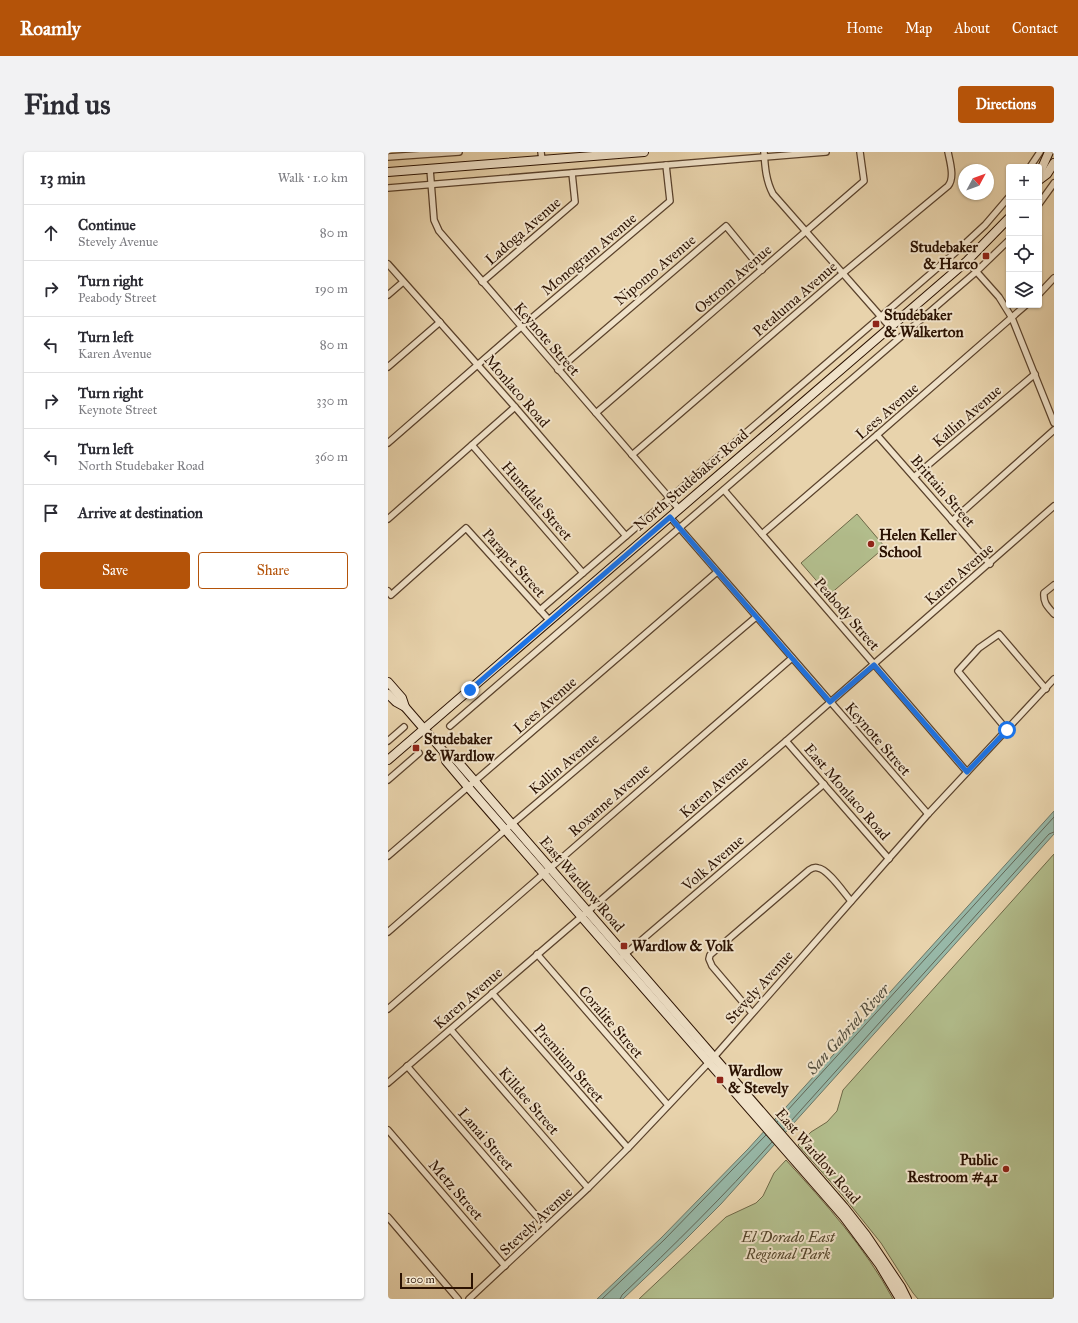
<!DOCTYPE html>
<html lang="en">
<head>
<meta charset="utf-8">
<style>
	:root { --surface:#fff; --page:#f2f2f3; --text:#2b2b33; --muted:#7c7c81; --line:#e1e1e2; --accent:#b45309 }
	body { margin:0; font-family:"IM FELL Great Primer",serif; background:var(--page); color:var(--text) }
	.controls { position:absolute; right:12px; top:12px; display:grid; overflow:hidden; border-radius:4px; box-shadow:0 1px 3px #0004 }
	.controls button { width:36px; height:36px; display:grid; place-items:center; padding:0; border:0; border-bottom:1px solid var(--line); background:var(--surface); color:var(--text); font:20px sans-serif }
	.compass { position:absolute; left:570px; top:12px; width:36px; height:36px; border-radius:50%; background:var(--surface); box-shadow:0 1px 3px #0004; rotate:49deg }
	.scale { position:absolute; left:12px; bottom:10px; width:73px; box-sizing:border-box; padding-left:4px; border:2px solid #2b1202; border-top:0; font-size:11px; line-height:14px; white-space:nowrap; color:#2b1202; -webkit-text-stroke:3px #f0e2c9; paint-order:stroke }
	.stop { position:absolute; width:12px; height:12px; margin:-9px; border:3px solid #1a73e8; border-radius:50%; background:#fff }
	.stop.end { background:#1a73e8; border-color:#fff; box-shadow:0 1px 4px #0008 }
	.list { margin:0; padding:0; list-style:none }
	h2 { display:flex; justify-content:space-between; align-items:center; height:52px; margin:0; padding:0 16px; font-size:17px }
	h2 small { font-size:13px; font-weight:400; color:var(--muted) }
	.list li { display:grid; grid-template-columns:26px 1fr auto; gap:12px; align-items:center; box-sizing:border-box; height:56px; padding:0 16px; border-top:1px solid var(--line) }
	.list b { display:block; font-size:15px; white-space:nowrap }
	.list p { margin:0; font-size:13px; white-space:nowrap; color:var(--muted) }
	.list em { font-size:13px; font-style:normal; color:var(--muted) }
	.actions { display:flex; gap:8px; padding:12px 16px }
	.actions a { flex:1; padding:9px 0; border:1px solid var(--accent); border-radius:4px; text-align:center; font-size:14px; color:var(--accent) }
	.actions .main { background:var(--accent); color:#fff }
	.icon { flex:none; width:22px; height:22px; fill:none; stroke:currentColor; stroke-width:2; stroke-linecap:round; stroke-linejoin:round }
	.map { position:relative; flex:none; width:666px; height:1147px; overflow:hidden; border-radius:4px }
	header { display:flex; align-items:center; gap:24px; box-sizing:border-box; height:56px; padding:0 20px; background:var(--accent); color:#fff }
	header strong { font-size:19px }
	nav { display:flex; gap:22px; margin-inline-start:auto; font-size:14px }
	.intro { display:flex; align-items:center; justify-content:space-between; box-sizing:border-box; height:96px; padding:0 24px }
	h1 { margin:0; font-size:28px }
	.button { padding:10px 18px; border-radius:4px; background:var(--accent); color:#fff; font-size:14px; font-weight:700 }
	main { display:flex; gap:24px; padding:0 24px }
	aside { flex:1; background:var(--surface); border-radius:4px; box-shadow:0 1px 3px #0004 }
	.map>svg:first-child { display:block }
	.green { fill:#b2bd8c; stroke:#6e6847 }
	.water { fill:#97b8a8; stroke:#6c7666 }
	.lines { fill:none; stroke-linecap:round; stroke-linejoin:round }
	.shore { stroke:#616555; stroke-width:1 }
	.minor-casing { stroke:#5a422c; stroke-width:8 }
	.secondary-casing { stroke:#2b1202; stroke-width:10 }
	.minor { stroke:#f0e2c9; stroke-width:5.5 }
	.secondary { stroke:#f0e2c9; stroke-width:8 }
	.route { stroke:#1a73e8; stroke-width:5 }
	.poi-dot { fill:#8f2418; stroke:#f0e2c9; stroke-width:1.5 }
	.labels { text-anchor:middle; dominant-baseline:central; stroke-width:4; stroke-linejoin:round; paint-order:stroke }
	.street-label { font-size:15px; fill:#2b1202; stroke:#f0e2c9 }
	.poi-label { font-size:15px; font-weight:bold; fill:#2b1202; stroke:#f0e2c9; text-anchor:start }
	.park-label { font-size:15px; font-style:italic; fill:#54452b; stroke:#f0e2c9 }
	.water-label { font-size:16px; font-style:italic; fill:#514c3c; stroke:#f0e2c9 }
</style>
</head>
<body>
<header>
<strong>Roamly</strong>
<nav><a>Home</a><a>Map</a><a>About</a><a>Contact</a></nav>
</header>
<div class="intro"><h1>Find us</h1><a class="button">Directions</a></div>
<main>
<aside>
<h2>13 min<small>Walk · 1.0 km</small></h2>
<ul class="list">
<li><svg class="icon" aria-label="ahead" viewBox="0 0 24 24"><path d="M12 20V5M6 11l6-6 6 6"/></svg><div><b>Continue</b><p>Stevely Avenue</p></div><em>80 m</em></li>
<li><svg class="icon" aria-label="right" viewBox="0 0 24 24"><path d="M7 20v-9h11M14 6l5 5-5 5"/></svg><div><b>Turn right</b><p>Peabody Street</p></div><em>190 m</em></li>
<li><svg class="icon" aria-label="left" viewBox="0 0 24 24"><path d="M17 20v-9H6M10 6l-5 5 5 5"/></svg><div><b>Turn left</b><p>Karen Avenue</p></div><em>80 m</em></li>
<li><svg class="icon" aria-label="right" viewBox="0 0 24 24"><path d="M7 20v-9h11M14 6l5 5-5 5"/></svg><div><b>Turn right</b><p>Keynote Street</p></div><em>330 m</em></li>
<li><svg class="icon" aria-label="left" viewBox="0 0 24 24"><path d="M17 20v-9H6M10 6l-5 5 5 5"/></svg><div><b>Turn left</b><p>North Studebaker Road</p></div><em>360 m</em></li>
<li><svg class="icon" aria-label="arrive" viewBox="0 0 24 24"><path d="M6 21V4h12l-3 4 3 4H6"/></svg><div><b>Arrive at destination</b></div></li>
</ul>
<div class="actions"><a class="main">Save</a><a>Share</a></div>
</aside>
<div class="map">
<svg width="666" height="1147" viewBox="0 0 666 1147">
	<rect width="100%" height="100%" fill="#e8d3ac"/>
	<filter id="stains"><feTurbulence type="fractalNoise" baseFrequency=".005" numOctaves="4"/><feColorMatrix values="0 0 0 0 .2 0 0 0 0 .09 0 0 0 0 .02 0 0 0 .5 -.17"/></filter>
	<radialGradient id="worn" r=".72"><stop offset=".6" stop-color="#630" stop-opacity="0"/><stop offset="1" stop-color="#630" stop-opacity=".3"/></radialGradient>
	<g class="green">
		<path d="M469 362 497 395 441 443 413 411Z"/>
		<path d="M666 702V1147H530L525 1141 493 1091 456 1045 410 993 423 980 439 970 449 959 455 938Z"/>
		<path d="M398 1008C437 1051 477 1095 505 1147H251L338 1065 368 1051 375 1044 386 1021Z"/>
	</g>
	<path class="water" d="M666 659V682L333 1052 295 1090 235 1147H209L273 1086 360 997Z"/>
	<g class="lines">
		<g class="shore">
			<path d="M389 970 666 665"/>
			<path d="M395 978 661 682 666 680"/>
			<path d="M214 1147 276 1088 378 983"/>
			<path d="M232 1147 234 1143C286 1093 336 1044 384 990"/>
		</g>
		<g class="minor-casing">
			<g id="minor">
				<path d="M153 0 154 8"/>
				<path d="M376 0C377 15 378 29 385 42L502 175"/>
				<path d="M0 5 71 0"/>
				<path d="M642 15 652 0"/>
				<path d="M42 17 46 68 51 79 291 357"/>
				<path d="M0 36 438 0"/>
				<path d="M651 52 666 31"/>
				<path d="M579 109 611 145 624 166 666 271"/>
				<path d="M0 112 127 255 238 384"/>
				<path d="M94 130 187 50 184 21"/>
				<path d="M651 142 666 126"/>
				<path d="M0 143 15 130"/>
				<path d="M0 215 52 170"/>
				<path d="M170 218 338 74 374 118"/>
				<path d="M208 261 476 29 472 0"/>
				<path d="M489 283 602 412"/>
				<path d="M0 291 133 175 282 49 278 13"/>
				<path d="M84 293 195 421"/>
				<path d="M244 303 454 122 560 34C567 26 562 10 560 0"/>
				<path d="M526 325 647 222"/>
				<path d="M336 338 579 620"/>
				<path d="M282 365 540 662"/>
				<path d="M0 367 127 255"/>
				<path d="M564 369 666 278"/>
				<path d="M374 382 489 283 638 153"/>
				<path d="M666 433 656 441C655 451 660 455 666 462"/>
				<path d="M0 439 3 443 78 376 162 469"/>
				<path d="M152 458 569 99 597 73 621 45"/>
				<path d="M62 574 588 120 621 88"/>
				<path d="M619 578 570 519 591 496 611 482 658 537"/>
				<path d="M0 589 16 575"/>
				<path d="M398 589 501 707"/>
				<path d="M0 628 31 601"/>
				<path d="M0 704 329 420"/>
				<path d="M0 780 124 672 368 465"/>
				<path d="M149 802 280 953"/>
				<path d="M235 804 436 632"/>
				<path d="M104 841 240 996"/>
				<path d="M0 857 404 506"/>
				<path d="M364 861 324 814 321 807 322 803 421 718C424 716 427 715 430 716 440 717 456 741 463 749"/>
				<path d="M63 878 200 1036"/>
				<path d="M19 914 158 1075"/>
				<path d="M0 931 398 589 666 354"/>
				<path d="M0 978 117 1114"/>
				<path d="M0 1065 70 1147"/>
				<path d="M81 1147 200 1036 240 996 326 905 540 662 666 527"/>
			</g>
		</g>
		<g class="secondary-casing">
			<g id="secondary">
				<path d="M0 20 256 0"/>
				<path d="M651 27 653 18 661 0"/>
				<path d="M651 28 659 22 666 11"/>
				<path d="M0 530 14 546 17 555"/>
				<path d="M0 542 8 550 17 555 56 600 64 603 456 1055 478 1083 513 1135 519 1147"/>
				<path d="M56 600 58 609 80 635 456 1065 491 1112 512 1147"/>
				<path d="M0 608 579 109 621 66"/>
			</g>
		</g>
		<use href="#minor" class="minor"/>
		<use href="#secondary" class="secondary"/>
	</g>
	<g class="lines">
		<path class="route" d="M82 538 282 365 442 550 486 513 579 620 619 578"/>
	</g>
	<g class="poi-dot">
		<rect x="594" y="100" width="8" height="8" rx="2"/>
		<rect x="484" y="168" width="8" height="8" rx="2"/>
		<circle cx="483" cy="392" r="4"/>
		<rect x="24" y="592" width="8" height="8" rx="2"/>
		<rect x="232" y="790" width="8" height="8" rx="2"/>
		<rect x="328" y="924" width="8" height="8" rx="2"/>
		<circle cx="618" cy="1017" r="4"/>
	</g>
	<g class="labels">
		<g class="street-label">
			<text transform="translate(135 79) rotate(-41)">Ladoga Avenue</text>
			<text transform="translate(201 102) rotate(-40)">Monogram Avenue</text>
			<text transform="translate(267 118) rotate(-40)">Nipomo Avenue</text>
			<text transform="translate(345 127) rotate(-41)">Ostrom Avenue</text>
			<text transform="translate(407 147) rotate(-41)">Petaluma Avenue</text>
			<text transform="translate(159 187) rotate(49)">Keynote Street</text>
			<text transform="translate(129 239) rotate(49)">Monlaco Road</text>
			<text transform="translate(499 259) rotate(-41)">Lees Avenue</text>
			<text transform="translate(579 264) rotate(-41)">Kallin Avenue</text>
			<text transform="translate(303 328) rotate(-41)">North Studebaker Road</text>
			<text transform="translate(555 339) rotate(49)">Brittain Street</text>
			<text transform="translate(149 349) rotate(49)">Huntdale Street</text>
			<text transform="translate(126 411) rotate(48)">Parapet Street</text>
			<text transform="translate(571 422) rotate(-41)">Karen Avenue</text>
			<text transform="translate(459 462) rotate(49)">Peabody Street</text>
			<text transform="translate(157 553) rotate(-41)">Lees Avenue</text>
			<text transform="translate(490 587) rotate(49)">Keynote Street</text>
			<text transform="translate(176 612) rotate(-40)">Kallin Avenue</text>
			<text transform="translate(326 635) rotate(-41)">Karen Avenue</text>
			<text transform="translate(459 640) rotate(49)">East Monlaco Road</text>
			<text transform="translate(221 648) rotate(-41)">Roxanne Avenue</text>
			<text transform="translate(325 711) rotate(-41)">Volk Avenue</text>
			<text transform="translate(194 732) rotate(49)">East Wardlow Road</text>
			<text transform="translate(371 835) rotate(-48)">Stevely Avenue</text>
			<text transform="translate(80 846) rotate(-41)">Karen Avenue</text>
			<text transform="translate(223 870) rotate(49)">Coralite Street</text>
			<text transform="translate(181 911) rotate(49)">Premium Street</text>
			<text transform="translate(141 949) rotate(49)">Killdee Street</text>
			<text transform="translate(98 987) rotate(49)">Lanai Street</text>
			<text transform="translate(430 1004) rotate(49)">East Wardlow Road</text>
			<text transform="translate(68 1038) rotate(49)">Metz Street</text>
			<text transform="translate(148 1069) rotate(-43)">Stevely Avenue</text>
		</g>
		<g class="poi-label">
			<text x="590" y="95" text-anchor="end">Studebaker<tspan x="590" dy="17">&amp; Harco</tspan></text>
			<text x="496" y="163">Studebaker<tspan x="496" dy="17">&amp; Walkerton</tspan></text>
			<text x="491" y="383">Helen Keller<tspan x="491" dy="17">School</tspan></text>
			<text x="36" y="587">Studebaker<tspan x="36" dy="17">&amp; Wardlow</tspan></text>
			<text x="244" y="794">Wardlow &amp; Volk</text>
			<text x="340" y="919">Wardlow<tspan x="340" dy="17">&amp; Stevely</tspan></text>
			<text x="610" y="1008" text-anchor="end">Public<tspan x="610" dy="17">Restroom #41</tspan></text>
		</g>
		<g class="park-label">
			<text x="400" y="1085">El Dorado East<tspan x="400" dy="17">Regional Park</tspan></text>
		</g>
		<g class="water-label">
			<text transform="translate(460 877) rotate(-48)">San Gabriel River</text>
		</g>
	</g>
	<rect width="100%" height="100%" filter="url(#stains)"/>
	<rect width="100%" height="100%" fill="url(#worn)"/>
</svg>
<div class="controls">
<button>+</button>
<button>−</button>
<button><svg class="icon" aria-label="locate" viewBox="0 0 24 24"><circle cx="12" cy="12" r="6"/><path d="M12 2v4M12 18v4M2 12h4M18 12h4"/></svg></button>
<button><svg class="icon" aria-label="layers" viewBox="0 0 24 24"><path d="M12 4l9 5-9 5-9-5zM3 14l9 5 9-5"/></svg></button>
</div>
<svg class="compass" viewBox="-18 -18 36 36"><path d="M0-13l5 13h-10z" fill="#e53935"/><path d="M0 13l5-13h-10z" fill="#7c7c81"/></svg>
<div class="scale">100 m</div>
<div class="stop" style="left:619px;top:578px"></div>
<div class="stop end" style="left:82px;top:538px"></div>
</div>
</main>
</body>
</html>
